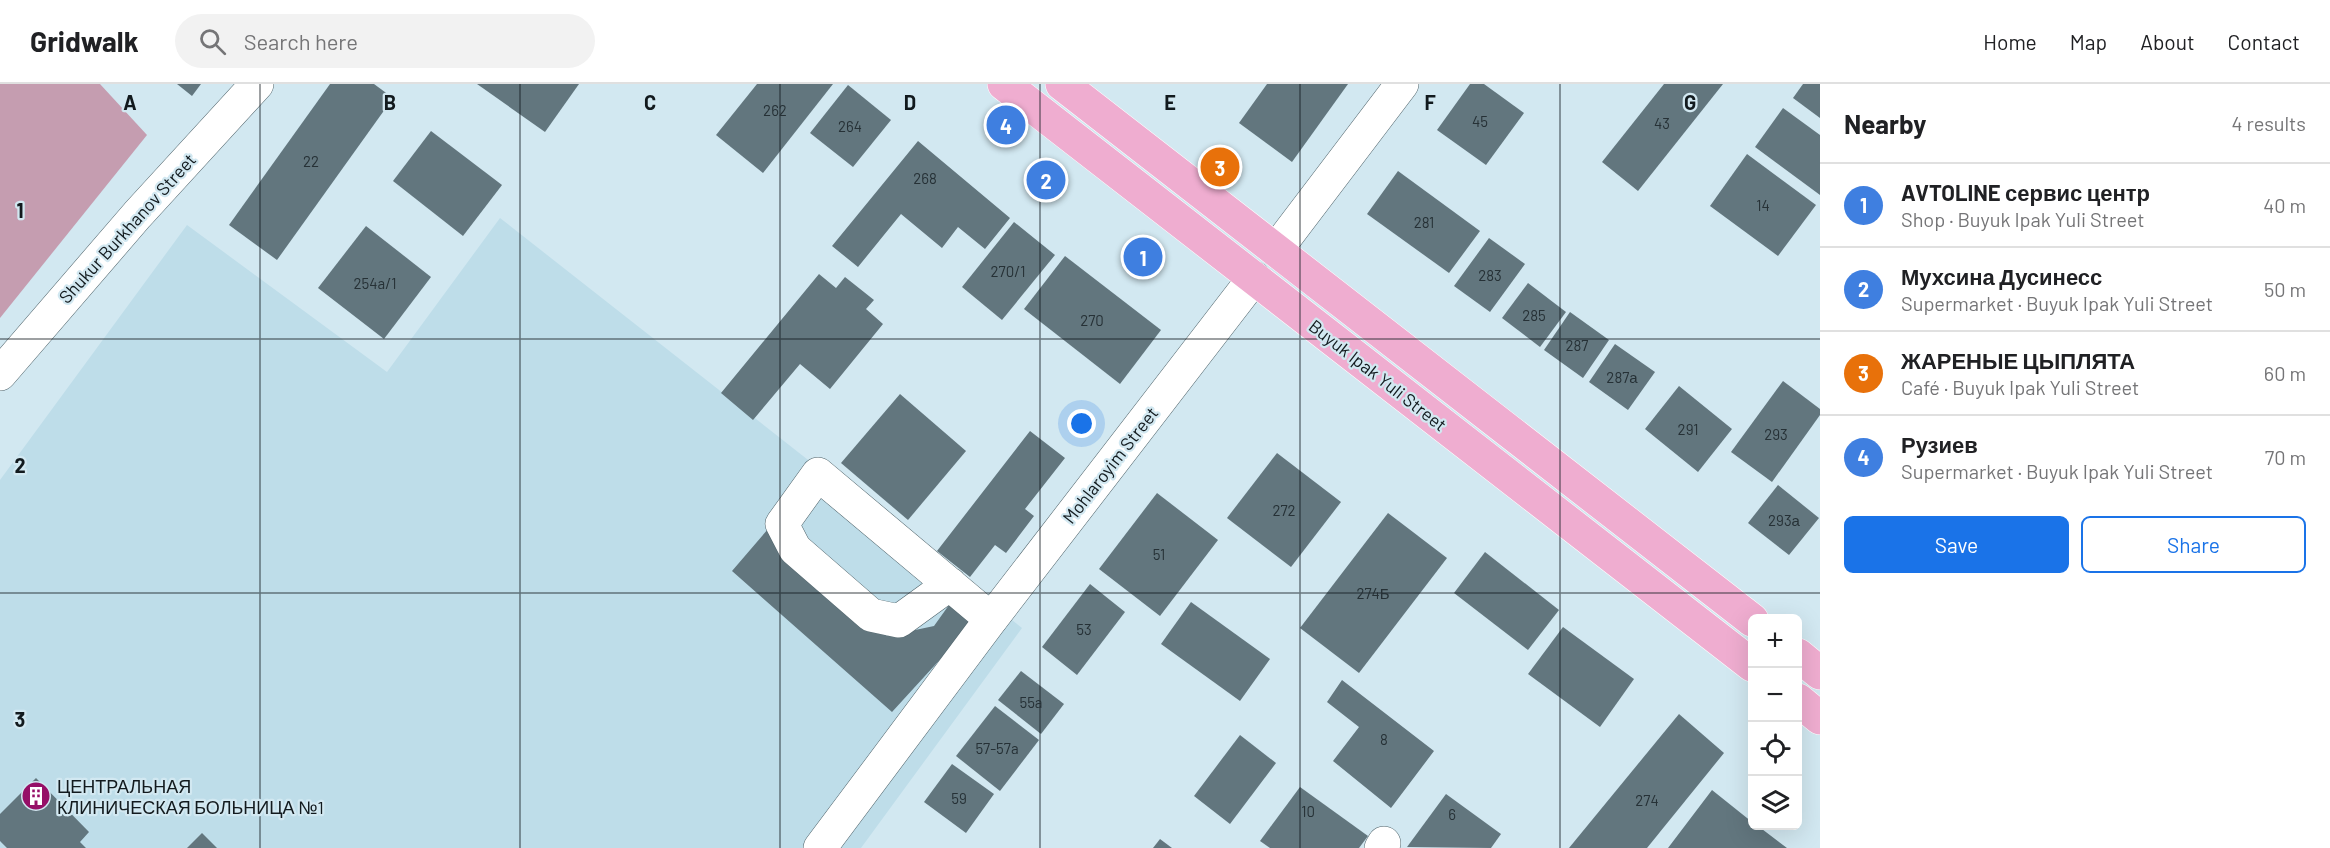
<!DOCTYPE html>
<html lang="en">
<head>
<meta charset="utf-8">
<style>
	:root { --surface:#fff; --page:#f2f2f2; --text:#202124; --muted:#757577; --line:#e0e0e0; --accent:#1a73e8 }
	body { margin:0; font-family:Barlow,sans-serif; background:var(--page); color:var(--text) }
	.controls { position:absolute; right:18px; bottom:18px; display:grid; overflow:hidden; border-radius:9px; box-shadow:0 6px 24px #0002 }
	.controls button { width:54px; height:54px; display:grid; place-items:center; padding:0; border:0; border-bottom:2px solid var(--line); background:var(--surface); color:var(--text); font:30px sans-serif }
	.you { position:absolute; left:1082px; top:340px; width:21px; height:21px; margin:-15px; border:4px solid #fff; border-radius:50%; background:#1a73e8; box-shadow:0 0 0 9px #1a73e833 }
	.badge { display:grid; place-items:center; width:39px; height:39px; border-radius:50%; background:var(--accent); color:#fff; font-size:20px; font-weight:700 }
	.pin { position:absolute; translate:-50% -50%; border:3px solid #fff; box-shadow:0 2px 6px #0006 }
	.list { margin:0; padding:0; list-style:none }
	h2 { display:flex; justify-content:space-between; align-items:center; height:78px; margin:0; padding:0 24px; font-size:26px }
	h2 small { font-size:20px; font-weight:400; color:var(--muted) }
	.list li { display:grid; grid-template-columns:39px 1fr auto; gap:18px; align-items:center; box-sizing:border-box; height:84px; padding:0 24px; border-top:2px solid var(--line) }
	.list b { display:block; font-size:22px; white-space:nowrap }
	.list p { margin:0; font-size:20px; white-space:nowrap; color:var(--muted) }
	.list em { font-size:20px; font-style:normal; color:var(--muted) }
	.actions { display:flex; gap:12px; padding:18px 24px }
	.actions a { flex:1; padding:14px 0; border:2px solid var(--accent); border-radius:9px; text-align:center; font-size:21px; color:var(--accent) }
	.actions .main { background:var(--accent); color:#fff }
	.icon { flex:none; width:33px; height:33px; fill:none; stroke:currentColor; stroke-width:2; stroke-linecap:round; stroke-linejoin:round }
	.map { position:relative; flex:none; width:1820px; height:764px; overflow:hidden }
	header { display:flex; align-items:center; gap:36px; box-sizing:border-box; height:84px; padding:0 30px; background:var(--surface); border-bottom:2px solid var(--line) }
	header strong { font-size:28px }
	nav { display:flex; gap:33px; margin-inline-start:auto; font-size:21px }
	.search { width:420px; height:54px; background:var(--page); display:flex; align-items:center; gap:15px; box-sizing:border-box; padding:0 21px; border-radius:33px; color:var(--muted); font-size:22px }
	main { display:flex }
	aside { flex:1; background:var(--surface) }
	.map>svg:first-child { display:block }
	.built { fill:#bedde9 }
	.forest { fill:#c59db0 }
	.building { fill:#62767e }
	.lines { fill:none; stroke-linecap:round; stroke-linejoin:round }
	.minor-casing { stroke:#4f636a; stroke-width:34 }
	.major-casing { stroke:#fff; stroke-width:34 }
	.minor { stroke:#fff; stroke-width:33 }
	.major { stroke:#efadd0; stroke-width:33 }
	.grid { fill:none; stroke:#121a1e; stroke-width:1.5; stroke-opacity:0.55 }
	.labels { text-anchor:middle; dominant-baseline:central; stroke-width:4.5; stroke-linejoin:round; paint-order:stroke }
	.number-label { font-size:15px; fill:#263136 }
	.street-label { font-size:18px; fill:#121a1e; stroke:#d2e8f1 }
	.poi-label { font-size:18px; fill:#121a1e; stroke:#d2e8f1; text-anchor:start }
	.grid-label { font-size:20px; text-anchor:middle; font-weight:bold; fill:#121a1e; stroke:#d2e8f1; stroke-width:4.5; stroke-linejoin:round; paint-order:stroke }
</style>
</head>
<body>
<header>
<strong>Gridwalk</strong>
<div class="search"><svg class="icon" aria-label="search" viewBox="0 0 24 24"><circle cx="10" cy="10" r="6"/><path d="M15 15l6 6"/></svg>Search here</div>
<nav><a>Home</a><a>Map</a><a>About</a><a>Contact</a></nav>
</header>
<main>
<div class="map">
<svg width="1820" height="764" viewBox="0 0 1820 764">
	<rect width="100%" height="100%" fill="#d2e8f1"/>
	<path class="built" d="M500 134 1022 544 861 764H0V396L187 141 387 288Z"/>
	<path class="forest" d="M0 0H100L147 51 0 234Z"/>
	<g class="building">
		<path d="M177 0H201L192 12Z"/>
		<path d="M330 0H374L393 14 277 176 229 141Z"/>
		<path d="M477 0H579L545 48Z"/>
		<path d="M757 0H833L763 89 716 51Z"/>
		<path d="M1267 0H1348L1292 78 1239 39Z"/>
		<path d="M1470 0H1484L1524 29 1486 81 1437 46Z"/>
		<path d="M1664 0H1723L1638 107 1602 78Z"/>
		<path d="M1803 0H1820V34L1793 14Z"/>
		<path d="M848 1 891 36 853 83 810 49Z"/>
		<path d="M1783 24 1820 51V111L1755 63Z"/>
		<path d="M431 47 502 101 463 152 393 97Z"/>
		<path d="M918 57 1010 134 985 165 958 143 942 164 901 130 858 183 832 162Z"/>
		<path d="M1747 70 1816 121 1778 172 1710 122Z"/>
		<path d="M1398 87 1480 147 1449 189 1367 130Z"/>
		<path d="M1014 138 1055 171 1002 236 962 203Z"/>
		<path d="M366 142 431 193 384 255 318 204Z"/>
		<path d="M1489 154 1525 180 1490 228 1454 202Z"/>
		<path d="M1065 172 1161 246 1120 300 1024 225Z"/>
		<path d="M819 190 836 204 845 193 874 216 866 225 883 240 830 305 800 280 753 336 721 309Z"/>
		<path d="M1528 199 1566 228 1540 263 1502 234Z"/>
		<path d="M1570 228 1609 256 1583 294 1544 266Z"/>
		<path d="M1615 260 1655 288 1628 326 1589 298Z"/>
		<path d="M1783 297 1820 325V331L1772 398 1731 368Z"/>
		<path d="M1679 302 1732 345 1698 388 1645 345Z"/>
		<path d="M900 310 966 367 908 436 841 379Z"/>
		<path d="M1030 347 1065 374 1025 425 1034 432 1006 469 995 461 970 493 937 467Z"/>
		<path d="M1277 369 1341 418 1291 483 1227 434Z"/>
		<path d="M1778 401 1819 434 1789 471 1748 439Z"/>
		<path d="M1157 409 1218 456 1160 532 1099 485Z"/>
		<path d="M1388 429 1447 474 1359 589 1300 544Z"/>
		<path d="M768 445 887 552 934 542 954 514 978 534 892 628 732 487Z"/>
		<path d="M1485 468 1559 526 1528 566 1454 509Z"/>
		<path d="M1090 500 1125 528 1077 591 1042 563Z"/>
		<path d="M1191 518 1270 575 1240 617 1161 560Z"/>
		<path d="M1563 543 1634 595 1600 643 1528 590Z"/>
		<path d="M1021 587 1064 620 1041 650 998 616Z"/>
		<path d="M1342 596 1434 667 1391 724 1333 677 1359 643 1327 618Z"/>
		<path d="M995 622 1039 656 1000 707 956 672Z"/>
		<path d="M1679 630 1724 669 1647 764H1569Z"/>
		<path d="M1240 651 1276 679 1230 740 1194 712Z"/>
		<path d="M952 680 994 710 966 749 924 718Z"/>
		<path d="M36 694 89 748 80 758 86 764H7L0 757V730Z"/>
		<path d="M1300 703 1368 752 1359 764H1270L1260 757Z"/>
		<path d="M1712 706 1752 738V742H1758L1787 764H1668Z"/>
		<path d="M1446 710 1501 750 1491 764 1407 763Z"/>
		<path d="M202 749 217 764H187Z"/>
		<path d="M1160 755 1172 764H1153Z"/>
	</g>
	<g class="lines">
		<g class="minor-casing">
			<g id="minor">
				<path d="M1276 166 1402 0"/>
				<path d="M0 290 137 131 257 0"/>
				<path d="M950 500 899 537 871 531 795 465 782 440 818 390 991 535"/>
				<path d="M820 764 989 538 1254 194"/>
				<path d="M1381 764 1384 759"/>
			</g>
		</g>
		<g class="major-casing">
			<g id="major">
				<path d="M1004 0 1752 581"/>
				<path d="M1062 0 1752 536"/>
				<path d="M1798 571 1820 589"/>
				<path d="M1798 616 1820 634"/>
			</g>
		</g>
		<use href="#minor" class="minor"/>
		<use href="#major" class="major"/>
	</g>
	<path class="grid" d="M260 0V764M520 0V764M780 0V764M1040 0V764M1300 0V764M1560 0V764M0 255H1820M0 509H1820"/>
	<defs>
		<g id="building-disc" transform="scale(1.5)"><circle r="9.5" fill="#960f67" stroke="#d2e8f1"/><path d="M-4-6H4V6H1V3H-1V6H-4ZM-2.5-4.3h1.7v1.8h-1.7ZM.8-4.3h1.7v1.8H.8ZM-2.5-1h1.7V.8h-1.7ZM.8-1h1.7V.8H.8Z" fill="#fff"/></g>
	</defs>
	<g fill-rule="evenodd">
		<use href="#building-disc" x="36" y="712"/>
	</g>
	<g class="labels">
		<g class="number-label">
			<text x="775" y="26">262</text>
			<text x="1480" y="37">45</text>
			<text x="1662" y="39">43</text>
			<text x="850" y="42">264</text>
			<text x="311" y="77">22</text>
			<text x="925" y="94">268</text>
			<text x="1763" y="121">14</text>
			<text x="1424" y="138">281</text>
			<text x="1008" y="187">270/1</text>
			<text x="1490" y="191">283</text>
			<text x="375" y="199">254a/1</text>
			<text x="1534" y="231">285</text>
			<text x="1092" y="236">270</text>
			<text x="1577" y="261">287</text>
			<text x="1622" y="293">287а</text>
			<text x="1688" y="345">291</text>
			<text x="1776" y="350">293</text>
			<text x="1284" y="426">272</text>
			<text x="1784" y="436">293а</text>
			<text x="1159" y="470">51</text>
			<text x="1373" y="509">274Б</text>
			<text x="1084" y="545">53</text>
			<text x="1031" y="618">55a</text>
			<text x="1384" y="655">8</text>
			<text x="997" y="664">57-57a</text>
			<text x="959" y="714">59</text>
			<text x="1647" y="716">274</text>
			<text x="1308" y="727">10</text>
			<text x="1452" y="730">6</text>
		</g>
		<g class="street-label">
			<text transform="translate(127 144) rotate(-48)">Shukur Burkhanov Street</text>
			<text transform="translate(1378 291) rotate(38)">Buyuk Ipak Yuli Street</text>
			<text transform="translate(1110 381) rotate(-52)">Mohlaroyim Street</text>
		</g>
		<g class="poi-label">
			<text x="57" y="702">ЦЕНТРАЛЬНАЯ<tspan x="57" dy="21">КЛИНИЧЕСКАЯ БОЛЬНИЦА №1</tspan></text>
		</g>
	</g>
	<g class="grid-label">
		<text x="130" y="26">A</text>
		<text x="390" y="26">B</text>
		<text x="650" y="26">C</text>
		<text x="910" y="26">D</text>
		<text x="1170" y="26">E</text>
		<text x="1430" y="26">F</text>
		<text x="1690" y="26">G</text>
		<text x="20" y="134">1</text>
		<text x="20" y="389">2</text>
		<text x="20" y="643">3</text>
	</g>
</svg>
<div class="controls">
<button>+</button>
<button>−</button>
<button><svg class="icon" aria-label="locate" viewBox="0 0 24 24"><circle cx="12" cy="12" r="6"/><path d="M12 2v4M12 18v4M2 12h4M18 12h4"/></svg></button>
<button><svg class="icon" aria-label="layers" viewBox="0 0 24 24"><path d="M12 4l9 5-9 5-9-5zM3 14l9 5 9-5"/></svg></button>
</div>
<div class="you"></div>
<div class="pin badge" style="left:1143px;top:173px;background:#3f7fe0">1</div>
<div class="pin badge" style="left:1046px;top:96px;background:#3f7fe0">2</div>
<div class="pin badge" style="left:1220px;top:83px;background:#e8710a">3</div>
<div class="pin badge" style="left:1006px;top:41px;background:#3f7fe0">4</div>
</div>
<aside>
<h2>Nearby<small>4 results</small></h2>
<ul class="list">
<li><span class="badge" style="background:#3f7fe0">1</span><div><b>AVTOLINE сервис центр</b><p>Shop · Buyuk Ipak Yuli Street</p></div><em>40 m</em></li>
<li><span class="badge" style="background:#3f7fe0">2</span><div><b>Мухсина Дусинесс</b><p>Supermarket · Buyuk Ipak Yuli Street</p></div><em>50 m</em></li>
<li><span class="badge" style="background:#e8710a">3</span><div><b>ЖАРЕНЫЕ ЦЫПЛЯТА</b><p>Café · Buyuk Ipak Yuli Street</p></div><em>60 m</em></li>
<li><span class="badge" style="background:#3f7fe0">4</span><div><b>Рузиев</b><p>Supermarket · Buyuk Ipak Yuli Street</p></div><em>70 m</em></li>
</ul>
<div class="actions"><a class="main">Save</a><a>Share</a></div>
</aside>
</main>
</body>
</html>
